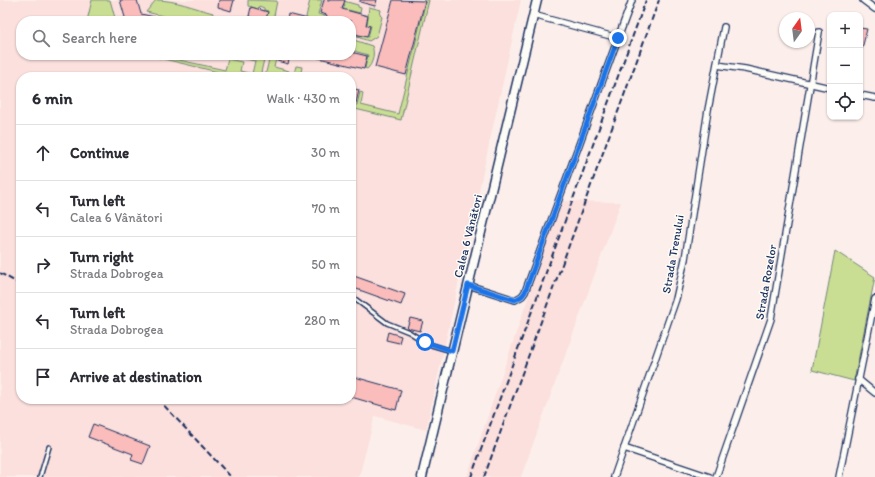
<!DOCTYPE html>
<html lang="en">
<head>
<meta charset="utf-8">
<style>
	:root { --surface:#fff; --page:#f7f7f7; --text:#2b2b33; --muted:#7c7c81; --line:#e1e1e2 }
	body { margin:0; font-family:Itim,sans-serif; background:var(--page); color:var(--text) }
	.controls { position:absolute; right:12px; top:12px; display:grid; overflow:hidden; border-radius:8px; box-shadow:0 1px 3px #0004 }
	.controls button { width:36px; height:36px; display:grid; place-items:center; padding:0; border:0; border-bottom:1px solid var(--line); background:var(--surface); color:var(--text); font:20px sans-serif }
	.compass { position:absolute; left:779px; top:12px; width:36px; height:36px; border-radius:50%; background:var(--surface); box-shadow:0 1px 3px #0004; rotate:14deg }
	.stop { position:absolute; width:12px; height:12px; margin:-9px; border:3px solid #1a73e8; border-radius:50%; background:#fff }
	.stop.end { background:#1a73e8; border-color:#fff; box-shadow:0 1px 4px #0008 }
	.list { margin:0; padding:0; list-style:none }
	h2 { display:flex; justify-content:space-between; align-items:center; height:52px; margin:0; padding:0 16px; font-size:17px }
	h2 small { font-size:13px; font-weight:400; color:var(--muted) }
	.list li { display:grid; grid-template-columns:26px 1fr auto; gap:12px; align-items:center; box-sizing:border-box; height:56px; padding:0 16px; border-top:1px solid var(--line) }
	.list b { display:block; font-size:15px; white-space:nowrap }
	.list p { margin:0; font-size:13px; white-space:nowrap; color:var(--muted) }
	.list em { font-size:13px; font-style:normal; color:var(--muted) }
	.icon { flex:none; width:22px; height:22px; fill:none; stroke:currentColor; stroke-width:2; stroke-linecap:round; stroke-linejoin:round }
	.map { position:relative; flex:none; width:875px; height:477px; overflow:hidden }
	.search { position:absolute; background:var(--surface); box-shadow:0 1px 3px #0004; left:16px; top:16px; width:340px; height:44px; display:flex; align-items:center; gap:10px; box-sizing:border-box; padding:0 14px; border-radius:16px; color:var(--muted); font-size:15px }
	.panel { position:absolute; background:var(--surface); box-shadow:0 1px 3px #0004; left:16px; top:72px; width:340px; height:332px; border-radius:16px }
	.map>svg:first-child { display:block }
	.built { fill:#fbe0dd; fill-rule:evenodd }
	.green { fill:#cade93; stroke:#728678 }
	.building { fill:#fabdbb; stroke:#1b2f5e }
	.lines { fill:none; stroke-linecap:round; stroke-linejoin:round }
	.lane-casing { stroke:#1b2f5e; stroke-width:6 }
	.street-casing { stroke:#1b2f5e; stroke-width:8 }
	.secondary-casing { stroke:#1b2f5e; stroke-width:11 }
	.lane { stroke:#fdfcf7; stroke-width:3 }
	.street { stroke:#fdfcf7; stroke-width:5.5 }
	.secondary { stroke:#fdfcf7; stroke-width:8 }
	.rail { stroke:#1b2f5e; stroke-width:2; stroke-dasharray:6 3; stroke-linecap:butt }
	.route { stroke:#1a73e8; stroke-width:5 }
	.labels { text-anchor:middle; dominant-baseline:central; stroke-width:3; stroke-linejoin:round; paint-order:stroke }
	.street-label { font-size:12px; fill:#1b2f5e; stroke:#fdfcf7 }
</style>
</head>
<body>
<div class="map">
<svg width="875" height="477" viewBox="0 0 875 477">
	<rect width="100%" height="100%" fill="#fcefeb"/>
	<filter id="ink" filterUnits="userSpaceOnUse"><feTurbulence type="fractalNoise" baseFrequency=".025" numOctaves="2"/><feDisplacementMap in="SourceGraphic" scale="8" xChannelSelector="R" yChannelSelector="G"/><feConvolveMatrix kernelMatrix="1 2 1 2 8 2 1 2 1" color-interpolation-filters="sRGB"/></filter>
	<g filter="url(#ink)">
		<g class="built">
			<path d="M0 0H521L426 430 375 416 359 477H0ZM21 21H351V55H21ZM21 77H351V399H21Z"/>
			<path d="M561 201 621 202 521 477H467Z"/>
		</g>
		<g class="green">
			<path d="M92 0H110L115 18 114 21H87Z"/>
			<path d="M156 0C175 0 194 8 213 13L211 21H184L146 12Z"/>
			<path d="M248 0 277 1 273 21H261L262 18 266 19 268 11 264 10V8L259 6 258 9 248 6Z"/>
			<path d="M310 0H322L318 14 325 16V19L334 21H307L306 17Z"/>
			<path d="M340 0 358 5V7L361 8 360 13 348 10 345 21H340L345 4 334 1Z"/>
			<path d="M426 0H429L401 120 351 108V104L357 105 360 92 363 93 361 105 398 114Z"/>
			<path d="M369 7 381 10 380 15 382 17 377 36 369 41 354 36 352 34 368 37 371 26 367 25Z"/>
			<path d="M351 39 372 46C375 53 373 64 367 69L365 68 368 55 351 50Z"/>
			<path d="M147 55H156L225 70 228 59 242 62 240 71 252 74 255 61 241 58 239 55 257 57 258 55H265L260 77H239Z"/>
			<path d="M270 55H277L274 67 289 71V73L294 74 296 66 302 67 300 77H265Z"/>
			<path d="M835 251 875 277 854 381 812 370Z"/>
		</g>
		<g class="building">
			<path d="M120 0H137L141 14 164 19V21H126Z"/>
			<path d="M219 0H234L231 11 218 7Z"/>
			<path d="M324 0 330 1 331 0H345L342 9 368 16 366 25 370 26 367 37 351 33V21H338L326 18 327 15 320 13Z"/>
			<path d="M360 0H377L375 6 360 2Z"/>
			<path d="M393 0 425 1 406 75 375 67Z"/>
			<path d="M251 7 268 12 266 19 262 18 261 21 249 16Z"/>
			<path d="M288 14 308 19 307 21H287Z"/>
			<path d="M860 28 867 29 862 49 860 48Z"/>
			<path d="M351 52 367 56 364 69 315 57V55H351Z"/>
			<path d="M279 55H290L288 64 277 61Z"/>
			<path d="M351 88 359 90 356 103 351 102Z"/>
			<path d="M351 275 405 294 401 305 351 287Z"/>
			<path d="M410 318 423 321 420 331 407 328Z"/>
			<path d="M388 332 401 336 399 343 386 340Z"/>
			<path d="M351 376 401 390 396 410 351 397Z"/>
			<path d="M93 424 150 446 143 464 131 460 133 454 88 437Z"/>
		</g>
		<g class="lines">
			<g class="lane-casing">
				<g id="lane">
					<path d="M351 296 387 323 409 332 428 344 452 351"/>
					<path d="M40 477 49 447"/>
				</g>
			</g>
			<g class="street-casing">
				<g id="street">
					<path d="M863 0 875 9"/>
					<path d="M533 15 618 38"/>
					<path d="M717 65 745 69 830 88"/>
					<path d="M860 95 875 98"/>
					<path d="M468 285 515 300 522 296 525 292 632 0"/>
					<path d="M858 379 875 393"/>
					<path d="M624 448 710 477"/>
					<path d="M614 477 676 299 685 259 708 110 724 27"/>
					<path d="M716 477 771 319 819 32"/>
					<path d="M839 477 875 299"/>
				</g>
			</g>
			<g class="secondary-casing">
				<path id="secondary" d="M422 477 537 0"/>
			</g>
			<use href="#lane" class="lane"/>
			<use href="#street" class="street"/>
			<use href="#secondary" class="secondary"/>
			<g class="rail">
				<path d="M0 273 21 285"/>
				<path d="M158 399 231 477"/>
				<path d="M471 477 646 0"/>
				<path d="M484 477 659 0"/>
			</g>
		</g>
	</g>
	<g class="lines" filter="url(#ink)">
		<path class="route" d="M425 342 452 351 468 285 515 300 522 296 525 292 618 38"/>
	</g>
	<g class="labels">
		<g class="street-label">
			<text transform="translate(468 236) rotate(-76)">Calea 6 Vânători</text>
			<text transform="translate(673 254) rotate(-80)">Strada Trenului</text>
			<text transform="translate(766 282) rotate(-80)">Strada Rozelor</text>
		</g>
	</g>
</svg>
<div class="controls">
<button>+</button>
<button>−</button>
<button><svg class="icon" aria-label="locate" viewBox="0 0 24 24"><circle cx="12" cy="12" r="6"/><path d="M12 2v4M12 18v4M2 12h4M18 12h4"/></svg></button>
</div>
<svg class="compass" viewBox="-18 -18 36 36"><path d="M0-13l5 13h-10z" fill="#e53935"/><path d="M0 13l5-13h-10z" fill="#7c7c81"/></svg>
<div class="stop" style="left:425px;top:342px"></div>
<div class="stop end" style="left:618px;top:38px"></div>
<div class="search"><svg class="icon" aria-label="search" viewBox="0 0 24 24"><circle cx="10" cy="10" r="6"/><path d="M15 15l6 6"/></svg>Search here</div>
<section class="panel">
<h2>6 min<small>Walk · 430 m</small></h2>
<ul class="list">
<li><svg class="icon" aria-label="ahead" viewBox="0 0 24 24"><path d="M12 20V5M6 11l6-6 6 6"/></svg><div><b>Continue</b></div><em>30 m</em></li>
<li><svg class="icon" aria-label="left" viewBox="0 0 24 24"><path d="M17 20v-9H6M10 6l-5 5 5 5"/></svg><div><b>Turn left</b><p>Calea 6 Vânători</p></div><em>70 m</em></li>
<li><svg class="icon" aria-label="right" viewBox="0 0 24 24"><path d="M7 20v-9h11M14 6l5 5-5 5"/></svg><div><b>Turn right</b><p>Strada Dobrogea</p></div><em>50 m</em></li>
<li><svg class="icon" aria-label="left" viewBox="0 0 24 24"><path d="M17 20v-9H6M10 6l-5 5 5 5"/></svg><div><b>Turn left</b><p>Strada Dobrogea</p></div><em>280 m</em></li>
<li><svg class="icon" aria-label="arrive" viewBox="0 0 24 24"><path d="M6 21V4h12l-3 4 3 4H6"/></svg><div><b>Arrive at destination</b></div></li>
</ul>
</section>
</div>
</body>
</html>
